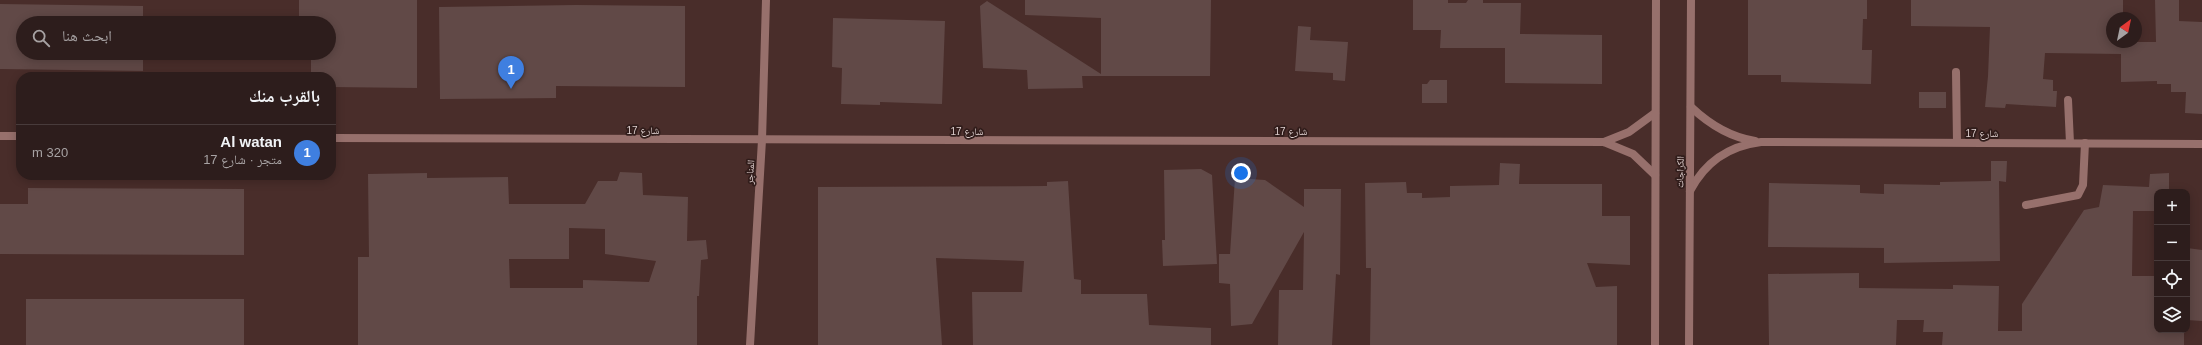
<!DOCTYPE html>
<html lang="ar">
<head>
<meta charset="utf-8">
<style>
	:root { --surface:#2d1d1c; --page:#352625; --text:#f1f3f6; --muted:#a7a2a3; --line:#483b3b; --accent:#d93025 }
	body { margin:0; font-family:Arial,"Noto Naskh Arabic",sans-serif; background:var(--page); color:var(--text); direction:rtl }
	.controls { position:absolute; right:12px; bottom:12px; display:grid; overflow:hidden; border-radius:8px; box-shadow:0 2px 10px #0003 }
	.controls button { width:36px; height:36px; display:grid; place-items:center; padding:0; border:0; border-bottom:1px solid var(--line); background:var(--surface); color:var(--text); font:20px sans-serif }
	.compass { position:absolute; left:2106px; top:12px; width:36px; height:36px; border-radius:50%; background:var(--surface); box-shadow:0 2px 10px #0003; rotate:33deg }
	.you { position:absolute; left:1241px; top:173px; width:14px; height:14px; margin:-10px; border:3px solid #fff; border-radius:50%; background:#1a73e8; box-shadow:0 0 0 6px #1a73e833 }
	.badge { display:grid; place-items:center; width:26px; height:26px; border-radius:50%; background:var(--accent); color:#fff; font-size:13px; font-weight:700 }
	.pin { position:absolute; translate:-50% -33px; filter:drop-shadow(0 1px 2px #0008) }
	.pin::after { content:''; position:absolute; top:21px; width:14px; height:12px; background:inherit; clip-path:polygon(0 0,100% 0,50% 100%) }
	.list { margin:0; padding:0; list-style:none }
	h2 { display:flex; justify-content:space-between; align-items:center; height:52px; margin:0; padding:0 16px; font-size:17px }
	h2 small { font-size:13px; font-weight:400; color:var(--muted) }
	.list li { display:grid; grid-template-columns:26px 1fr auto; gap:12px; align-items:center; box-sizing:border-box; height:56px; padding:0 16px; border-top:1px solid var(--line) }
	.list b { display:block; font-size:15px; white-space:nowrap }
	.list p { margin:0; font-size:13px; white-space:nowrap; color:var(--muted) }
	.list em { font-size:13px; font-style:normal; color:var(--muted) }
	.icon { flex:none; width:22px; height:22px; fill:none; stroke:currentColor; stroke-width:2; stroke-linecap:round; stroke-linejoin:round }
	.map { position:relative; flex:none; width:2202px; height:345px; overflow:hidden; direction:ltr }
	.search { position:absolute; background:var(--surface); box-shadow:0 2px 10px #0003; left:16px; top:16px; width:320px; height:44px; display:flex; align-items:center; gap:10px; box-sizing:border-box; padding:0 14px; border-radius:22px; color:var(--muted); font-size:15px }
	.panel { position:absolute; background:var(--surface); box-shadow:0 2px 10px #0003; left:16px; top:72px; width:320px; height:108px; border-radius:16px; direction:rtl }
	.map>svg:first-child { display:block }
	.built { fill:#492d2a; fill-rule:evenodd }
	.building { fill:#614947; fill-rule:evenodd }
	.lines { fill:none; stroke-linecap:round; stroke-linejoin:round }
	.lane { stroke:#97706c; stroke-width:8 }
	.street { stroke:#97706c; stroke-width:8 }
	.labels { text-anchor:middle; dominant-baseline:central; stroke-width:3.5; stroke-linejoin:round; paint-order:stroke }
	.street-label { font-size:10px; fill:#dfd0cf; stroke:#311d1b }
</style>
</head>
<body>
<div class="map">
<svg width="2202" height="345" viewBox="0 0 2202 345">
	<rect width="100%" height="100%" fill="#3c2725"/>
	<path class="built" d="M0 0H2202V345H0ZM2112 18H2136V42H2112ZM23 23H329V53H23ZM21 77H331V175H21ZM2157 192H2187V330H2157Z"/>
	<g class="building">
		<path d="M299 0H417V88L331 87V77H311V53H329V23H299Z"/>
		<path d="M1025 0H1211L1210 76H1082L1083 88 1028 89 1027 70 983 68 980 6 987 1 1101 74V18L1025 15Z"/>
		<path d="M1413 0H1448V3H1466L1468 0H1483V3H1521L1520 34 1602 35V84L1505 83V48H1440L1441 30H1413Z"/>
		<path d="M1748 0H1867V19H1863L1862 50H1872L1871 84 1781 82V75H1748Z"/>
		<path d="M1911 0H2123V18H2112V42H2156L2155 0H2179V21L2202 22V114L2185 113 2186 92H2171V84H2157V81L2121 82V54L2045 53 2043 79 2053 80V91H2057L2056 107 2006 104 2005 108 1985 107 1988 76 1990 27 1911 26Z"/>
		<path d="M0 4 143 6V23H23V53H143V71L0 69Z"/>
		<path d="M576 5 685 6V87L556 86V98L440 99 439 7Z"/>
		<path d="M833 18 945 21 942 104 880 102V105L841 104 842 68 832 67Z"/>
		<path d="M1298 26 1311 27 1310 40 1348 42 1345 81 1333 80V73L1295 71Z"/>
		<path d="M1430 80H1447V103H1422V84H1427Z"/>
		<rect x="1919" y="92" width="27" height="16"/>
		<path d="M1991 161H2007L2006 182 1999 181 2000 261 1884 263V248L1768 247 1769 183 1860 185V193L1884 194V184L1940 185V182L1991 181Z"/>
		<path d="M1500 163 1520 164 1519 184H1602V216H1630V265L1587 263 1596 287 1617 286V345H1370L1371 268H1366L1365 183 1406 182 1407 193H1422V198L1450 197V186L1499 185Z"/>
		<path d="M1201 169 1212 175 1217 264 1163 266 1162 240H1165L1164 170Z"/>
		<path d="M620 172 642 173 643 195 688 197 687 241 706 240 708 259 701 260 699 296H697V345H358V257H369L368 174 427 173V178L508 177 509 204H585L598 181H617ZM569 228 605 229V254L656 261 649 282 583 280V288H510L509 259H569Z"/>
		<path d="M2169 173V192H2157V211H2133L2132 276H2157V330H2184V345H1942L1943 332H1923L1924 320H1897L1896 345H1769L1768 274 1859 273V288L1953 289V285L1999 286 1998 331H2022V304L2084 210 2099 207 2103 185 2149 187 2150 174Z"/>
		<path d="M1235 178 1265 180 1304 207V189H1341L1340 275 1336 274 1332 345H1278L1279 290H1303L1304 232 1252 324 1231 326 1230 284 1219 283V254H1230Z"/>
		<path d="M1068 181 1074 279 1081 280V294H1147L1149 325 1211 328V345H973L972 292H1022L1024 261 936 258 942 345H818V187L1047 186V182Z"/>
		<path d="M28 188 244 189V255L0 254V204H28Z"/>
		<path d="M2187 248 2202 250V321L2187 320Z"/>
		<rect x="26" y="299" width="218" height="46"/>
	</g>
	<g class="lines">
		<g class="lane">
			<path d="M1956 72 1957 142"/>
			<path d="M2068 100 2070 143"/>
			<path d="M2026 205 2078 195 2083 185 2085 143"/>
		</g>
		<g class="street">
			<path d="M1691 107C1709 124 1729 137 1755 141"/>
			<path d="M0 136H21"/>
			<path d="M331 138 1604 142 1633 154 1655 175"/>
			<path d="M1604 142 1629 132 1655 113"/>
			<path d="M1690 191C1705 162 1728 146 1761 142L2202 144"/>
			<path d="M750 345 762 140 766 0"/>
			<path d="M1655 345 1656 0"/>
			<path d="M1689 345 1691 0"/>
		</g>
	</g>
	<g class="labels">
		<g class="street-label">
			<text x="643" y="130">شارع 17</text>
			<text x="967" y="131">شارع 17</text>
			<text x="1291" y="131">شارع 17</text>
			<text x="1982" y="133">شارع 17</text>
			<text transform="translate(750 172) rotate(-86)">المناجر</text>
			<text transform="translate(1680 172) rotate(-89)">الكراجات</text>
		</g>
	</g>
</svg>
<div class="controls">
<button>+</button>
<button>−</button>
<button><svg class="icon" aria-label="locate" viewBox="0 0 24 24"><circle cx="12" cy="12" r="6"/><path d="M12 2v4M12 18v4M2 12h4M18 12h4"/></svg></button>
<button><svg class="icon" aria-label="layers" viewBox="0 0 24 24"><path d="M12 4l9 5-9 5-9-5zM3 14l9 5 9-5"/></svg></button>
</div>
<svg class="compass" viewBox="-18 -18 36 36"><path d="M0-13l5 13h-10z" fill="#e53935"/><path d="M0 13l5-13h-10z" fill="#a7a2a3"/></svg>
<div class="you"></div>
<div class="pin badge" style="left:511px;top:89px;background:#3f7fe0">1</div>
<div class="search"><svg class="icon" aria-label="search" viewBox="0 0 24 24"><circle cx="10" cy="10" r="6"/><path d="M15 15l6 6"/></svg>ابحث هنا</div>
<section class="panel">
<h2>بالقرب منك<small></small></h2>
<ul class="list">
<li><span class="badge" style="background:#3f7fe0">1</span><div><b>Al watan</b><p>متجر · شارع 17</p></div><em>320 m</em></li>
</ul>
</section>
</div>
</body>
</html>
